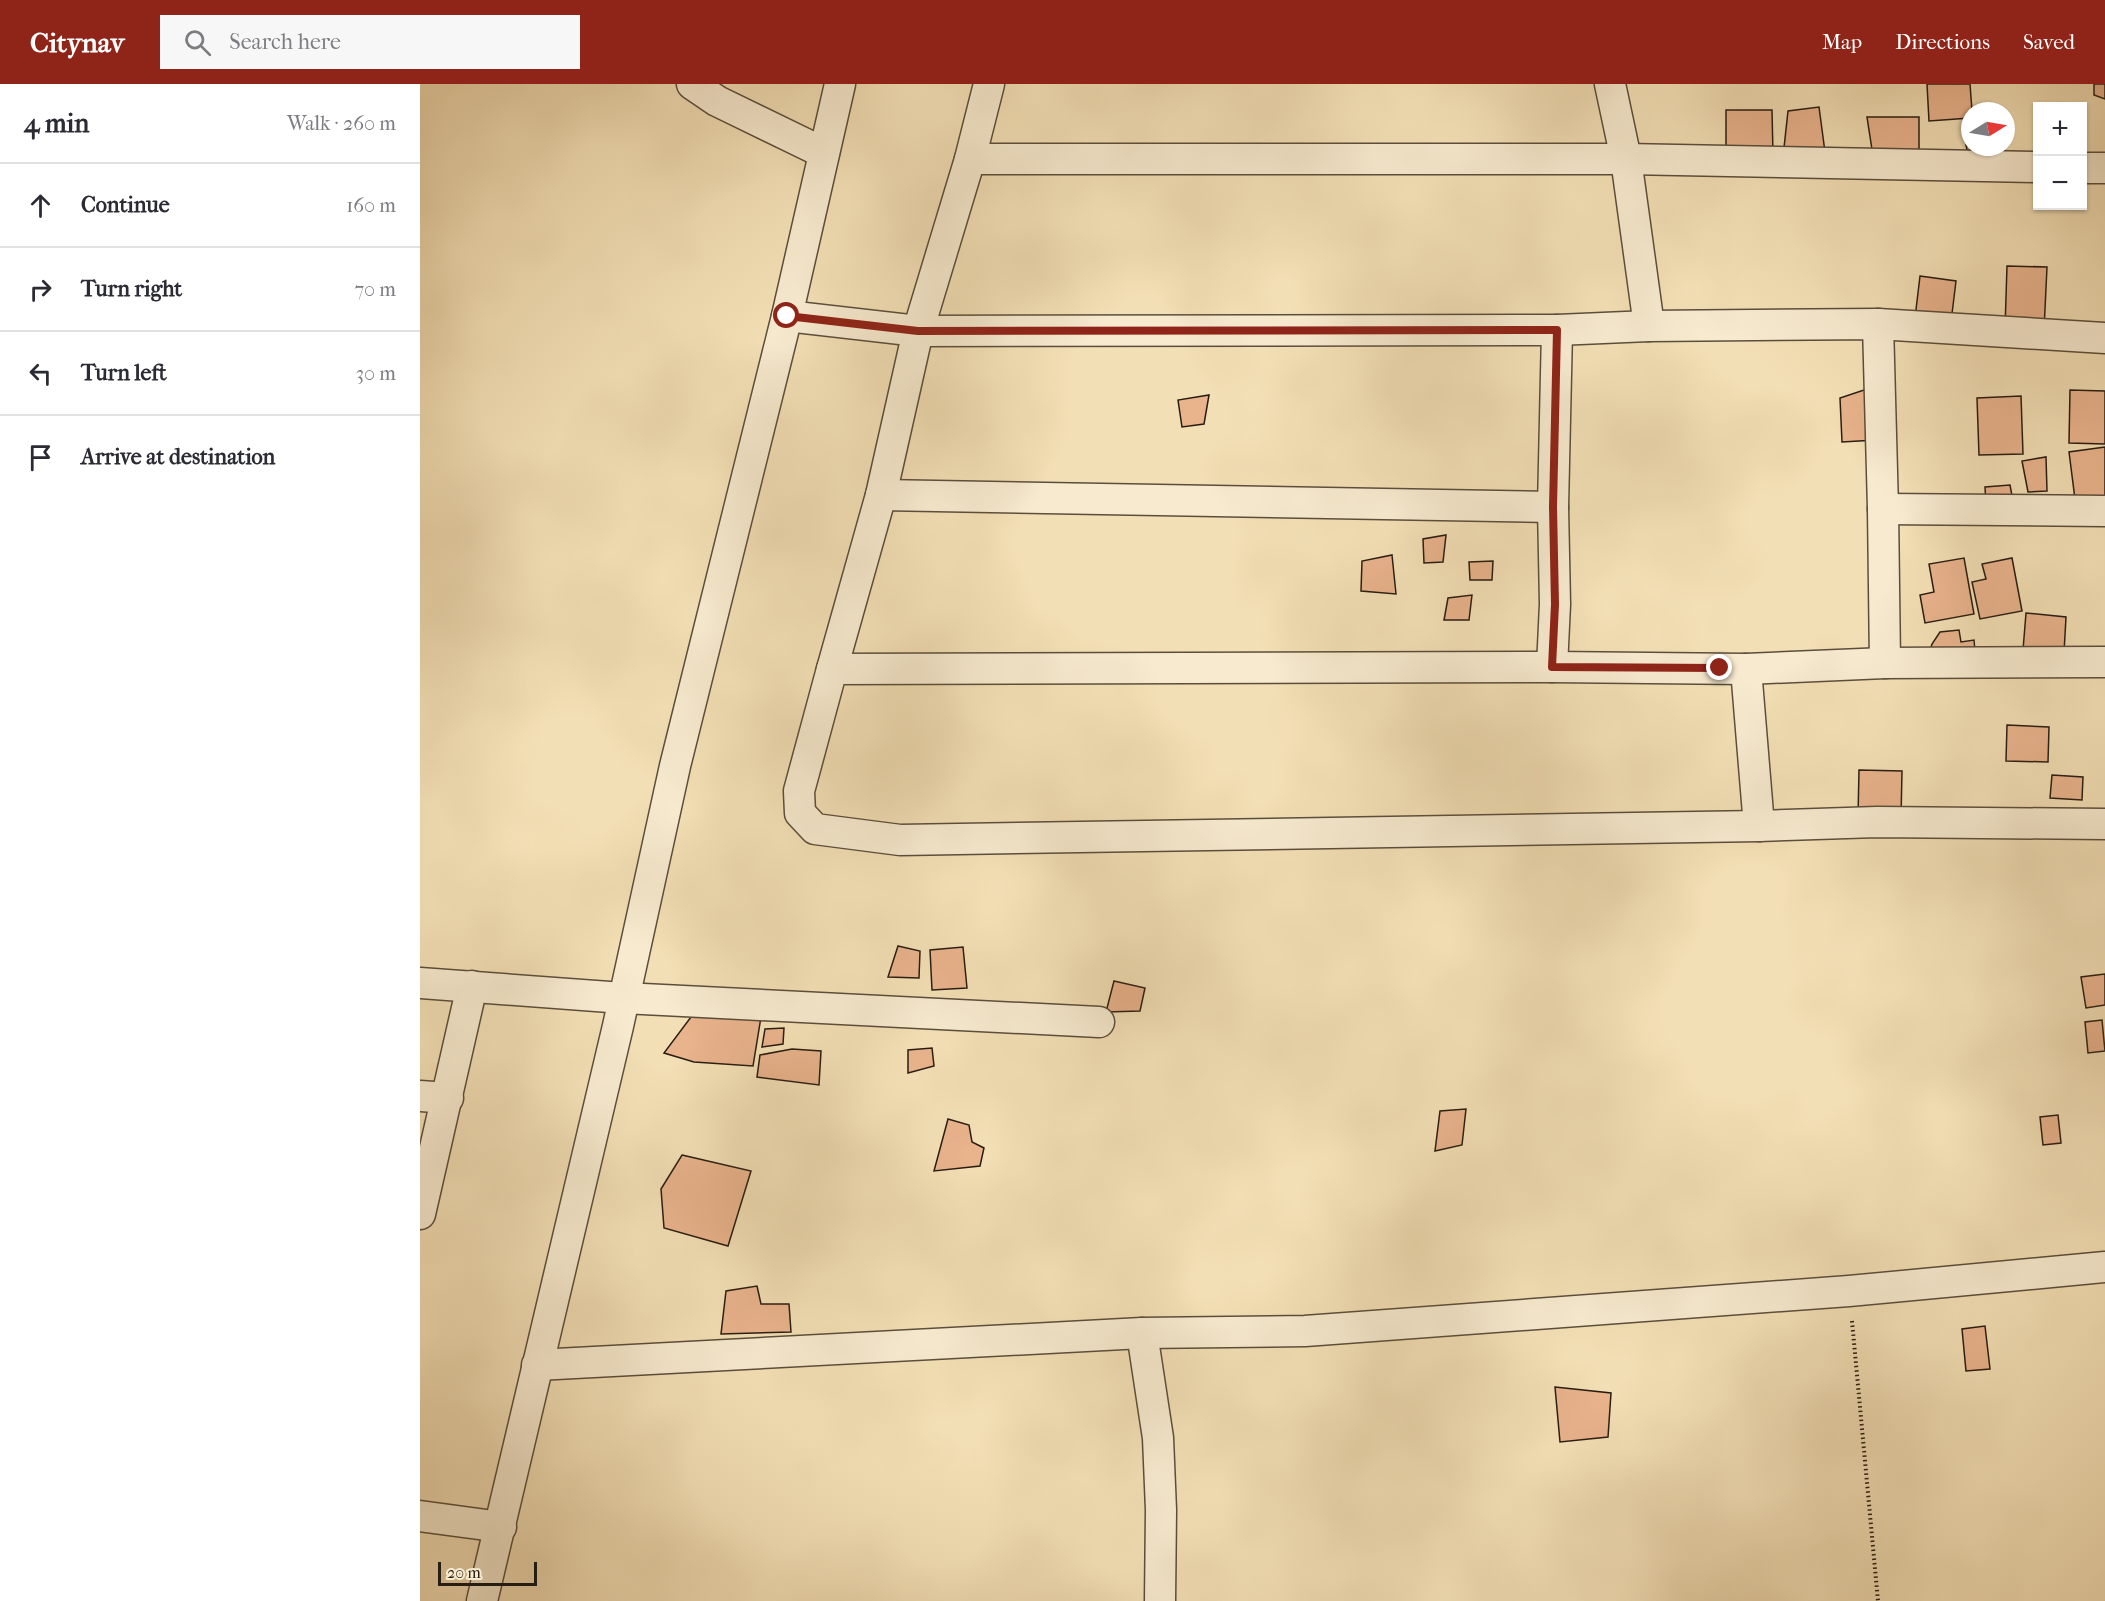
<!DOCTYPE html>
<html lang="en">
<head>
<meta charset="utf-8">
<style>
	:root { --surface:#fff; --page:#f7f7f7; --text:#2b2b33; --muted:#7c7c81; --line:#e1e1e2; --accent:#8f2418 }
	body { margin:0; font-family:"IM FELL French Canon",serif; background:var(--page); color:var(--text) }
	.controls { position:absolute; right:18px; top:18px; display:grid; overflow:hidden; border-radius:0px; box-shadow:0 2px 4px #0004 }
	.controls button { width:54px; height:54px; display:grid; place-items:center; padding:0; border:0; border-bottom:2px solid var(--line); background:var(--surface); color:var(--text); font:30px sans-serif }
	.compass { position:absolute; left:1541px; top:18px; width:54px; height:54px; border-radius:50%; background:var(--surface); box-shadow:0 2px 4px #0004; rotate:79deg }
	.scale { position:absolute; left:18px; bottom:15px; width:99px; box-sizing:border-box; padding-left:6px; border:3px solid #281d13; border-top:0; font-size:16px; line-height:21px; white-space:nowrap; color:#281d13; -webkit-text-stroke:4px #f7eacf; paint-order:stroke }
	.stop { position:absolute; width:18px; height:18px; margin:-14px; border:4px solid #8f2418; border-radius:50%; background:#fff }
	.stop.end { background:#8f2418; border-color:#fff; box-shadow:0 2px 6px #0008 }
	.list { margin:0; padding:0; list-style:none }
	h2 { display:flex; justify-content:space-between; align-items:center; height:78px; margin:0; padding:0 24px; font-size:26px }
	h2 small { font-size:20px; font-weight:400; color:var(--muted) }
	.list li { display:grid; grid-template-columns:39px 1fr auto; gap:18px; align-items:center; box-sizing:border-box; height:84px; padding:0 24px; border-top:2px solid var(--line) }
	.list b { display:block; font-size:22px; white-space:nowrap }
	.list em { font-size:20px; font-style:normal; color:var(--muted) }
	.icon { flex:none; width:33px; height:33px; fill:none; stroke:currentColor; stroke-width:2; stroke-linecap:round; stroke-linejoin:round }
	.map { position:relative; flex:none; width:1685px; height:1517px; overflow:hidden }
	header { display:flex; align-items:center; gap:36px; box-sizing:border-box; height:84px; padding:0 30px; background:var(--accent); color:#fff }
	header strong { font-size:28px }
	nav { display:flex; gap:33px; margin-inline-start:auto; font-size:21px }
	.search { width:420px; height:54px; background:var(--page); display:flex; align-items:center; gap:15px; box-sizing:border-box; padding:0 21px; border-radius:0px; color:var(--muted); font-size:22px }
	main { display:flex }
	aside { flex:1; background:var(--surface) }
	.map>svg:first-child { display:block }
	.building { fill:#e9b38c; stroke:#281d13; stroke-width:1.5 }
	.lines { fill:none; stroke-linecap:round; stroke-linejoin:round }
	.street-casing { stroke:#5b4e3c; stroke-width:33 }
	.path { stroke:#281d13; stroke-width:4; stroke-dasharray:1.5 3; stroke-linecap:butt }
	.street { stroke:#f7eacf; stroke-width:30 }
	.route { stroke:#8f2418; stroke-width:8 }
</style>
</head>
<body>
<header>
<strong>Citynav</strong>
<div class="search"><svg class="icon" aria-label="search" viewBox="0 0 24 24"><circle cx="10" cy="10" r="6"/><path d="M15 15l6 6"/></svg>Search here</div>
<nav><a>Map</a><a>Directions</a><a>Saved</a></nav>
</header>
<main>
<aside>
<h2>4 min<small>Walk · 260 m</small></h2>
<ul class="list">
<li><svg class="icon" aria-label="ahead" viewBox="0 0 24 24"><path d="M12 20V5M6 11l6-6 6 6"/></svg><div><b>Continue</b></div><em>160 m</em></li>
<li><svg class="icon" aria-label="right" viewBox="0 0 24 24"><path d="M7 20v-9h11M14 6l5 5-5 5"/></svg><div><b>Turn right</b></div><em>70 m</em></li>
<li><svg class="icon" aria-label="left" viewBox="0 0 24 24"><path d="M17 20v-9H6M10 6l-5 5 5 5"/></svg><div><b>Turn left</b></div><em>30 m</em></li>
<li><svg class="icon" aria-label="arrive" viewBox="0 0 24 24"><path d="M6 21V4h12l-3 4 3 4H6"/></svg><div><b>Arrive at destination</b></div></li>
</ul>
</aside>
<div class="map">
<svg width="1685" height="1517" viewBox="0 0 1685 1517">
	<rect width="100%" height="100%" fill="#f3dfb5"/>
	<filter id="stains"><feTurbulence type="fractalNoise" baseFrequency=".00333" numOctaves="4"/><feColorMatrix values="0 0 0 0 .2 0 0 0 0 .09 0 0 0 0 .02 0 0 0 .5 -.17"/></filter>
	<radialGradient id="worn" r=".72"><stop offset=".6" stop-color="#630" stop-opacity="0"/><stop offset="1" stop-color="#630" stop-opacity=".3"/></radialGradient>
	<g class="building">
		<path d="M1507 0H1550L1552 27H1550V34L1509 37Z"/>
		<path d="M1674 0H1685V15L1674 11Z"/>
		<path d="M1399 23 1405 68 1363 73 1368 27Z"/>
		<path d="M1306 26H1352L1353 71H1306Z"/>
		<path d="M1447 33H1499V76L1453 72Z"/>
		<path d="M1550 43V63H1579L1580 67 1548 72 1543 44Z"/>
		<path d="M1587 182 1627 183 1624 246 1585 245Z"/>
		<path d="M1500 192 1536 197 1531 238 1495 234Z"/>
		<path d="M1453 303 1456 356 1422 358 1420 314Z"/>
		<path d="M1650 306 1685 307V360L1649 359Z"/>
		<path d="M789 311 784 340 762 343 758 316Z"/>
		<path d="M1601 312 1603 370 1559 371 1557 314Z"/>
		<path d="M1685 363V420L1655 415 1649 368Z"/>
		<path d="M1626 373 1627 407 1608 408 1602 377Z"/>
		<path d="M1590 401 1593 417 1566 421 1565 403Z"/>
		<path d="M1026 451 1023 478 1004 479 1003 455Z"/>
		<path d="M972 471 976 510 941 507 942 477Z"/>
		<path d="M1544 474 1554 530 1505 539 1500 511 1514 508 1509 480Z"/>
		<path d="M1592 474 1602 527 1560 535 1552 498 1566 495 1562 480Z"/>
		<path d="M1073 477 1072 496H1050L1049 478Z"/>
		<path d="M1052 511 1049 536H1024L1028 514Z"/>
		<path d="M1606 529 1646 533 1644 569 1603 566Z"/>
		<path d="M1539 546 1541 558 1554 556 1555 567 1508 573 1512 560 1520 548Z"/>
		<path d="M1587 641 1629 643 1628 678 1586 677Z"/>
		<path d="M1439 686 1482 687 1481 734 1438 733Z"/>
		<path d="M1632 691 1663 693 1662 716 1630 714Z"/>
		<path d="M478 862 500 867 499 894 468 893Z"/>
		<path d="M543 863 547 904 512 906 510 866Z"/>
		<path d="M1685 890V921L1666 924 1661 893Z"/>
		<path d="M694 897 725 904 720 927 686 928Z"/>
		<path d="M274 929 341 933 333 982 274 978 244 969Z"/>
		<path d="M1682 936 1685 967 1668 969 1665 938Z"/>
		<path d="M364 944 363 960 342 963 345 945Z"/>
		<path d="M512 964 514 982 488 989V966Z"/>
		<path d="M372 965 401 967 399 1001 337 993 340 971Z"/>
		<path d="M1046 1025 1042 1061 1015 1067 1020 1027Z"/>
		<path d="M1638 1031 1641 1059 1623 1061 1620 1033Z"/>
		<path d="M528 1035 549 1041 552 1058 564 1064 560 1082 514 1087Z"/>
		<path d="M262 1071 331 1087 308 1162 244 1144 241 1105Z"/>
		<path d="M337 1202 341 1220H369L371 1248 301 1250 306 1207Z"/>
		<path d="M1565 1242 1570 1285 1546 1287 1542 1245Z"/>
		<path d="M1135 1303 1191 1309 1188 1353 1140 1358Z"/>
	</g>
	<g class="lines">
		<g class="street-casing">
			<g id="street">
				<path d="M272 0 297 17 404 69"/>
				<path d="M1190 0 1206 75 1229 242"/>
				<path d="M550 75H1206L1618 83"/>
				<path d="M1662 84H1685"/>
				<path d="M367 232 498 247 1137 246 1133 423 1135 520 1132 583 412 585 379 707 380 729 395 745 480 756 1339 742 1457 738 1685 740"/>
				<path d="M1458 240 1463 425 1465 579"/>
				<path d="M1137 246 1229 242 1458 240 1685 254"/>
				<path d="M461 411 1133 423"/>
				<path d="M1463 425 1685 427"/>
				<path d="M1132 583 1326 585 1465 579 1685 578"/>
				<path d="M412 585 461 411 498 247 550 75 569 0"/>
				<path d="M1326 585 1339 742"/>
				<path d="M0 899 203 914 679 938"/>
				<path d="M0 1012 28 1014"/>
				<path d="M0 1130 52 902"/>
				<path d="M722 1249 738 1354 741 1426 740 1517"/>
				<path d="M117 1281 722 1249 885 1247 1429 1207 1685 1183"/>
				<path d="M0 1432 81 1443"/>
				<path d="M62 1517 198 942 255 682 367 232 420 0"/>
			</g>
		</g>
		<path class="path" d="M1432 1237 1458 1517"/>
		<use href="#street" class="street"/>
	</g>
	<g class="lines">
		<path class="route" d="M367 232 498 247 1137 246 1133 423 1135 520 1132 583 1300 584"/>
	</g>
	<rect width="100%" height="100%" filter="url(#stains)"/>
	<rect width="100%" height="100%" fill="url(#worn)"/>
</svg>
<div class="controls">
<button>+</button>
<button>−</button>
</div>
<svg class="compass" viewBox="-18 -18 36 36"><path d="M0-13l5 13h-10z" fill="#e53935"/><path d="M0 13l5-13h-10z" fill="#7c7c81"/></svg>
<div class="scale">20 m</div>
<div class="stop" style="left:367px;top:232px"></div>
<div class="stop end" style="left:1300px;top:584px"></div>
</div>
</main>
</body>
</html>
